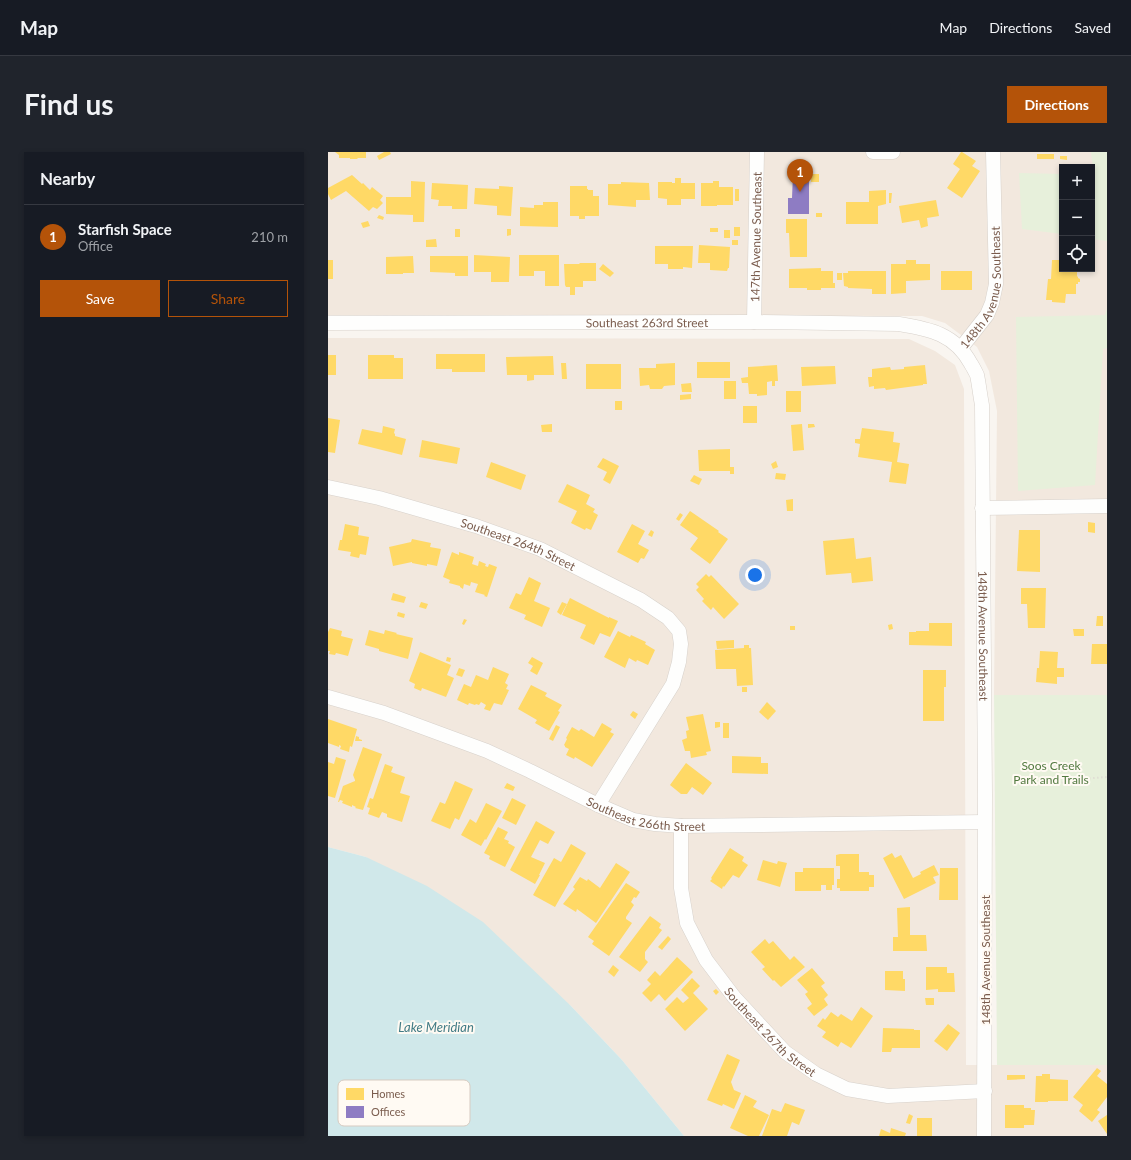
<!DOCTYPE html>
<html lang="en">
<head>
<meta charset="utf-8">
<style>
	:root { --surface:#171b24; --page:#20242c; --text:#f1f3f6; --muted:#9ea1a6; --line:#363941; --accent:#b45309 }
	body { margin:0; font-family:Lato,sans-serif; background:var(--page); color:var(--text) }
	.controls { position:absolute; right:12px; top:12px; display:grid; overflow:hidden; border-radius:0px; box-shadow:0 2px 6px #0003 }
	.controls button { width:36px; height:36px; display:grid; place-items:center; padding:0; border:0; border-bottom:1px solid var(--line); background:var(--surface); color:var(--text); font:20px sans-serif }
	.you { position:absolute; left:427px; top:423px; width:14px; height:14px; margin:-10px; border:3px solid #fff; border-radius:50%; background:#1a73e8; box-shadow:0 0 0 6px #1a73e833 }
	.badge { display:grid; place-items:center; width:26px; height:26px; border-radius:50%; background:var(--accent); color:#fff; font-size:13px; font-weight:700 }
	.pin { position:absolute; translate:-50% -33px; filter:drop-shadow(0 1px 2px #0008) }
	.pin::after { content:''; position:absolute; top:21px; width:14px; height:12px; background:inherit; clip-path:polygon(0 0,100% 0,50% 100%) }
	.list { margin:0; padding:0; list-style:none }
	h2 { display:flex; justify-content:space-between; align-items:center; height:52px; margin:0; padding:0 16px; font-size:17px }
	h2 small { font-size:13px; font-weight:400; color:var(--muted) }
	.list li { display:grid; grid-template-columns:26px 1fr auto; gap:12px; align-items:center; box-sizing:border-box; height:64px; padding:0 16px; border-top:1px solid var(--line) }
	.list b { display:block; font-size:15px; white-space:nowrap }
	.list p { margin:0; font-size:13px; white-space:nowrap; color:var(--muted) }
	.list em { font-size:13px; font-style:normal; color:var(--muted) }
	.actions { display:flex; gap:8px; padding:12px 16px }
	.actions a { flex:1; padding:9px 0; border:1px solid var(--accent); border-radius:0px; text-align:center; font-size:14px; color:var(--accent) }
	.actions .main { background:var(--accent); color:#fff }
	.icon { flex:none; width:22px; height:22px; fill:none; stroke:currentColor; stroke-width:2; stroke-linecap:round; stroke-linejoin:round }
	.map { position:relative; flex:none; width:779px; height:984px; overflow:hidden; border-radius:0px }
	header { display:flex; align-items:center; gap:24px; box-sizing:border-box; height:56px; padding:0 20px; background:var(--surface); border-bottom:1px solid var(--line) }
	header strong { font-size:19px }
	nav { display:flex; gap:22px; margin-inline-start:auto; font-size:14px }
	.intro { display:flex; align-items:center; justify-content:space-between; box-sizing:border-box; height:96px; padding:0 24px }
	h1 { margin:0; font-size:28px }
	.button { padding:10px 18px; border-radius:0px; background:var(--accent); color:#fff; font-size:14px; font-weight:700 }
	main { display:flex; gap:24px; padding:0 24px }
	aside { flex:1; background:var(--surface); border-radius:0px; box-shadow:0 2px 6px #0003 }
	.map>svg:first-child { display:block }
	.residential { fill:#f2e8de; fill-rule:evenodd }
	.green { fill:#e7f0db }
	.water { fill:#d0e8ea }
	.homes { fill:#ffd966 }
	.offices { fill:#8e7cc3 }
	.lines { fill:none; stroke-linecap:round; stroke-linejoin:round }
	.minor-casing { stroke:#d7d1cb; stroke-width:15 }
	.path { stroke:#dcd5d0; stroke-width:2; stroke-dasharray:1 3; stroke-linecap:butt }
	.minor { stroke:#fefefd; stroke-width:14 }
	.labels { text-anchor:middle; dominant-baseline:central; stroke-width:4; stroke-linejoin:round; paint-order:stroke }
	.street-label { font-size:12px; fill:#7a5c4d; stroke:#fffaf3 }
	.park-label { font-size:12px; fill:#537a41; stroke:#fffaf3 }
	.water-label { font-size:13px; font-style:italic; fill:#437c86; stroke:#fffaf3 }
	.key { fill:#fffaf3; stroke:#d7cbc1; stroke-width:1 }
	.key-label { font-size:11px; fill:#7a5c4d }
</style>
</head>
<body>
<header>
<strong>Map</strong>
<nav><a>Map</a><a>Directions</a><a>Saved</a></nav>
</header>
<div class="intro"><h1>Find us</h1><a class="button">Directions</a></div>
<main>
<aside>
<h2>Nearby<small></small></h2>
<ul class="list">
<li><span class="badge">1</span><div><b>Starfish Space</b><p>Office</p></div><em>210 m</em></li>
</ul>
<div class="actions"><a class="main">Save</a><a>Share</a></div>
</aside>
<div class="map">
<svg width="779" height="984" viewBox="0 0 779 984">
	<rect width="100%" height="100%" fill="#f9f5f0"/>
	<g class="residential">
		<path d="M0 0H779V543H666L669 259 661 219 649 195 617 171 594 164 0 163ZM734 15H764V117H734Z"/>
		<path d="M0 186 581 187 607 199 627 213 636 237 638 913H779V984H356L294 908 243 854 38 705 0 695Z"/>
	</g>
	<g class="green">
		<path d="M763 0H779V89L764 87V23H766Z"/>
		<path d="M691 21 734 22V82L694 77Z"/>
		<path d="M779 156V196L775 197 767 333 690 339 688 165 777 163Z"/>
		<path d="M666 543H779V913H669Z"/>
	</g>
	<path class="water" d="M0 695 38 705 99 734 155 770 243 854 294 908 356 984H0Z"/>
	<g class="homes">
		<path d="M7 0H38V6H29L30 7H22V6H11V3Z"/>
		<path d="M56 0H62L63 2 51 8 49 4Z"/>
		<path d="M633 0H634L648 9 644 14 652 19 634 46 619 36 632 17 625 12Z"/>
		<rect x="709" y="2" width="17" height="5"/>
		<path d="M732 4H739V8L732 7Z"/>
		<rect x="483" y="22" width="8" height="8"/>
		<path d="M24 23 34 32 35 31 42 38 44 35 55 44 52 48 55 51 49 57 45 55 41 59 18 39 3 48 0 42V36Z"/>
		<path d="M347 26H353V31H367V47H353V53H339V47L330 46V30H344V31H347Z"/>
		<path d="M83 29 97 30 96 70H85V63L58 62V45H83Z"/>
		<path d="M385 29H391V35H405V53H389V54H373V31H385Z"/>
		<path d="M293 30 321 31 322 48H308V55L280 53V32H293Z"/>
		<path d="M104 31 140 33 139 57H124V54H110L111 48 103 47Z"/>
		<path d="M171 34 185 35 183 64 169 63V54L146 52 147 36 171 37Z"/>
		<path d="M242 34H259V37H260V38H265V44H271V64H257V67H251V64H242Z"/>
		<rect x="407" y="37" width="4" height="12"/>
		<path d="M558 38V52L550 54V72H518V50H541V39Z"/>
		<path d="M561 41H564L563 51H561Z"/>
		<path d="M608 48 611 64 599 66 600 74 593 76 591 68 574 71 571 54Z"/>
		<path d="M215 50H230V75L192 74V55L206 56V53H215Z"/>
		<rect x="488" y="61" width="6" height="4"/>
		<path d="M51 63 56 65 55 68 49 66Z"/>
		<path d="M458 67H479V105H462L461 81H458Z"/>
		<path d="M40 69 42 74 35 76 33 71Z"/>
		<rect x="406" y="75" width="6" height="9"/>
		<rect x="382" y="76" width="8" height="4"/>
		<rect x="127" y="77" width="5" height="8"/>
		<path d="M179 77H183V83L179 84Z"/>
		<rect x="396" y="78" width="6" height="8"/>
		<path d="M108 87 109 95H98V88Z"/>
		<rect x="404" y="88" width="6" height="5"/>
		<path d="M371 93 402 95 401 116H400L399 119 382 118V111H370Z"/>
		<path d="M327 94H365L364 116 355 115V117H340V112H327Z"/>
		<path d="M146 103 182 105 181 130H163V120H146Z"/>
		<path d="M191 103H231V134H217V119H206V124H191Z"/>
		<path d="M85 104 86 121H75V122H58V105Z"/>
		<path d="M102 104H140V124H127V121L102 120Z"/>
		<path d="M732 107 734 108V117L749 118V124L750 125V126L752 127V130H750V132H748V142H738L737 151 724 150V148H718L720 127H723L724 108H732Z"/>
		<rect x="0" y="108" width="5" height="19"/>
		<path d="M578 108H588V112H602V128L578 129V141L563 142V112H578Z"/>
		<path d="M251 111H268V129H255V135H247V143H242V135H238L237 133 236 112H252Z"/>
		<path d="M275 112 286 121 282 125 271 117Z"/>
		<path d="M493 116V119H505V131H507V136H493V138H479V136H461V117Z"/>
		<path d="M520 119H558V142H544V137L520 136V135L516 134 515 121H520Z"/>
		<rect x="613" y="119" width="31" height="19"/>
		<rect x="509" y="121" width="5" height="7"/>
		<path d="M108 202H157V220H124V217H108Z"/>
		<rect x="0" y="203" width="8" height="20"/>
		<path d="M40 203H66V206H75V227H40Z"/>
		<path d="M225 204 226 223H206V228L199 229V223H179L178 205Z"/>
		<rect x="369" y="210" width="33" height="16"/>
		<path d="M233 211H238L239 227H234Z"/>
		<path d="M347 211V233L336 234 334 237H322L321 233 312 234 311 216H328V212Z"/>
		<rect x="258" y="212" width="35" height="25"/>
		<path d="M449 213 450 229H447V234H444V229L439 230V243L429 244V242H421L420 231H414L413 226 420 225V215Z"/>
		<path d="M597 213 599 232H595V233L558 238 557 236 546 237V234L541 235 540 225H544V217L562 215 563 218 576 217V215Z"/>
		<path d="M507 214 508 232 474 234 473 215Z"/>
		<rect x="396" y="229" width="12" height="18"/>
		<path d="M363 231 364 240H354L353 232Z"/>
		<rect x="458" y="239" width="15" height="21"/>
		<path d="M363 242V247L352 248V243Z"/>
		<rect x="287" y="249" width="7" height="9"/>
		<rect x="415" y="254" width="14" height="17"/>
		<path d="M0 266 12 268 7 301 0 300Z"/>
		<path d="M224 272V280H214L213 273Z"/>
		<path d="M474 272 476 298 465 299 463 273Z"/>
		<path d="M480 272H486L487 275 480 276Z"/>
		<path d="M55 274 67 277 66 281 67 282V284L78 287 74 303 30 292 34 277 54 281Z"/>
		<path d="M534 276 566 280 565 290 572 291 569 310 581 312 578 332 561 330 564 310 530 305 532 292 527 291V287H532Z"/>
		<path d="M94 288 132 296 129 312 91 305Z"/>
		<path d="M402 297V315H406V322H402V319H371L370 298Z"/>
		<path d="M275 306 291 314 282 332 275 328 279 320 269 315Z"/>
		<path d="M448 309 450 315 445 317 443 312Z"/>
		<path d="M163 310 198 323 193 338 158 325Z"/>
		<path d="M448 321 458 322 457 328 447 327Z"/>
		<path d="M366 323 374 327 371 333 362 329Z"/>
		<path d="M239 332 262 343 258 352 267 357 265 360 270 363 263 378 258 376 257 378 243 371 249 359 230 350Z"/>
		<path d="M465 347V359H459L458 348Z"/>
		<path d="M362 359 391 379 390 380 400 387 382 412 362 397 370 386 352 373Z"/>
		<path d="M352 361 355 363 351 369 348 367Z"/>
		<path d="M760 370 767 371V381L760 380Z"/>
		<path d="M17 372 31 375 30 383 41 385 38 403 32 402 31 406 22 404 23 400 10 398 12 388H14Z"/>
		<path d="M304 372 317 379 310 392 321 398 316 407 313 406 310 411 289 400Z"/>
		<path d="M323 378 326 380 324 385 320 383Z"/>
		<path d="M691 378H712V420L689 419Z"/>
		<path d="M526 386 528 407 543 405 545 429 524 431 523 421 498 423 495 389Z"/>
		<path d="M84 387 103 391 102 395 113 397 109 414 99 412V414L84 411V410L65 414 61 395 83 390Z"/>
		<path d="M124 400 131 403V400L146 405 144 412 150 414 151 409 158 412 157 414 160 415 161 412 169 415 159 445 156 444 157 443 147 440 150 432 143 430 142 434 136 432 135 437 132 435V434L121 431 122 428 115 425Z"/>
		<path d="M378 422 381 425 383 423 411 452 396 467 385 455 383 458 374 449 376 447 368 438 371 435 368 432Z"/>
		<path d="M201 425 213 431 206 449 222 456 214 475 196 467 198 463 181 456 188 441 193 443Z"/>
		<path d="M693 436H718L717 476H700L699 452H693Z"/>
		<path d="M65 441 78 445 76 451 63 448Z"/>
		<path d="M242 446 281 466V465L290 469 282 485 272 481 266 493 252 486 258 473 234 463Z"/>
		<path d="M93 450 100 452 98 457 91 455Z"/>
		<path d="M234 450 239 452 233 463 229 460Z"/>
		<path d="M70 460 77 462 76 466 69 464Z"/>
		<path d="M769 464H775V474H768Z"/>
		<path d="M136 467 139 468 136 473 134 472Z"/>
		<path d="M601 471H624V494L581 493V480H588V479H601Z"/>
		<path d="M564 472 565 477 561 478 560 473Z"/>
		<rect x="462" y="474" width="5" height="4"/>
		<path d="M2 476 14 479 13 484 25 487 20 504 8 501 7 503 1 502 2 499H0V480Z"/>
		<path d="M745 477H756V484H746Z"/>
		<path d="M41 478 56 482 57 478 69 481 68 482 85 486 80 507 51 499V497L37 493Z"/>
		<path d="M290 479 302 485 303 483 318 490 317 492 327 498 320 513 309 508 308 510 301 506 297 516 276 505Z"/>
		<path d="M406 488V496L389 497 388 489Z"/>
		<path d="M764 492H779V512H763Z"/>
		<path d="M416 493H421V496H423L425 533 409 534 408 517H388L387 498 416 496Z"/>
		<path d="M712 499 730 500 729 516H736V525H729V532L708 530 709 516H711Z"/>
		<path d="M92 500 123 513 119 523 126 526 118 545 94 536 93 539 86 536 87 532 81 529Z"/>
		<path d="M119 505 123 506 122 510 118 509Z"/>
		<path d="M204 505 215 511 209 523 202 519 205 514 200 511Z"/>
		<path d="M165 515 181 522 177 531 180 533 178 537 181 538 174 553 166 551 162 559 156 557 158 553 153 550 151 553 148 552 147 553 141 551 140 553 129 548 136 532 143 535 148 523 160 528Z"/>
		<path d="M131 516 137 518 134 525 128 523Z"/>
		<path d="M595 518H618V535H616V569H595Z"/>
		<path d="M203 533 219 541 217 544 234 553 230 559 232 560 221 579 207 571 209 568 190 557Z"/>
		<rect x="414" y="535" width="5" height="5"/>
		<path d="M439 550 448 559 440 568 431 560Z"/>
		<path d="M305 559 310 562 307 567 302 563Z"/>
		<path d="M375 562 383 599 378 600 379 603 363 606 362 599H357L354 588 359 586 358 579 361 578 358 565Z"/>
		<path d="M0 567 29 577 24 595 22 594 21 600 12 597 13 594 11 593V595L0 591Z"/>
		<path d="M387 570H392V575L387 576Z"/>
		<path d="M274 571 284 577 282 580 286 582 264 615 247 605 246 607 238 603 241 597 237 595V594L236 593 239 587 238 586 244 575 251 579 253 577 266 585Z"/>
		<rect x="395" y="571" width="6" height="15"/>
		<path d="M228 573 232 575 225 589 221 587Z"/>
		<path d="M28 584 31 585V587L34 588V589H27Z"/>
		<path d="M35 595 54 602 35 658 27 656 28 655 24 653V655L14 651 15 649 12 648 11 650H10L15 634 27 629V628L25 623Z"/>
		<path d="M404 604 433 605V611H440V622L404 621Z"/>
		<path d="M8 605 18 608 7 646 0 644V610L6 612Z"/>
		<path d="M358 611 384 631 375 643 364 635 359 642H353L342 633Z"/>
		<path d="M57 612 65 615 63 620 77 625 72 641 82 644 74 670 59 665V662L54 660 51 666 40 662 42 656 39 655 42 646 45 647Z"/>
		<path d="M127 629 145 637 131 668 127 666 122 677 103 669 112 650 117 652Z"/>
		<path d="M179 631 187 635 185 639 176 636Z"/>
		<path d="M184 646 198 653 188 673 174 666Z"/>
		<path d="M158 651 174 659 158 688 157 687 153 694 133 683 142 667 148 671Z"/>
		<path d="M208 669 227 680 220 692 212 688 203 705 217 711 211 723H212L207 732 182 718Z"/>
		<path d="M170 675 180 680 176 687 181 689 180 691 187 695 177 715 161 707 162 704 156 701Z"/>
		<path d="M243 692 258 701 227 755 205 743 226 706 233 710Z"/>
		<path d="M402 696 416 705 414 709 420 713 411 726 405 723 396 735 395 734 394 737 382 729 384 727 383 726Z"/>
		<path d="M564 701 567 706 573 703 585 726 593 722 592 720 606 713 611 723 605 725 608 731 576 747 555 706Z"/>
		<path d="M512 702H531V720H541V723H546V735H541V739H512V736H509V727H512V714H508V703Z"/>
		<path d="M435 708 449 712 450 709 459 711 452 735 429 728Z"/>
		<path d="M288 711 302 720 268 771 249 757 248 760 235 752 247 737 245 735 252 725 259 729 260 727 272 736Z"/>
		<path d="M475 716H506V733H504V738H498V733H493V739H467V720H475Z"/>
		<path d="M612 716H630V748H611Z"/>
		<path d="M298 731 312 740 308 746 306 745 303 750 306 753 298 765V767L304 771 281 804 264 792 266 789 260 785Z"/>
		<path d="M582 755V783H598L599 799H565V785H570L569 756Z"/>
		<path d="M322 764 333 772 331 776 334 778 317 800V807L320 810 312 820 291 805Z"/>
		<path d="M340 784 343 787 334 798 330 795Z"/>
		<path d="M437 787 441 792 445 789 462 808 466 804 477 815 453 835 446 828 445 829 434 817 437 815 423 800Z"/>
		<path d="M349 805 365 820 337 849 331 842 323 850 314 841 323 832 319 828 327 819 332 824Z"/>
		<path d="M285 813 291 818 286 825 280 820Z"/>
		<path d="M598 815H619V821H626L627 840H610V837L598 838Z"/>
		<path d="M484 816 497 831 493 834 500 843 496 847 500 853 486 864 479 856 484 852 477 842 480 840 469 828Z"/>
		<path d="M557 819H575V827H577V839L557 838Z"/>
		<path d="M364 826 372 834 365 841 380 857 357 879 337 857 349 845 355 851 361 846 353 838Z"/>
		<path d="M388 837 391 840 388 843 385 839Z"/>
		<path d="M597 846H606V853H598Z"/>
		<path d="M533 855 545 864 523 896 513 890 510 895 494 885 498 880 489 874 495 866 497 868 503 860 510 865 513 862 524 869Z"/>
		<path d="M620 872 632 881 619 899 606 889Z"/>
		<path d="M555 876 586 877V878H592V896H564L563 900H554Z"/>
		<path d="M399 902 412 908 403 930 406 938 413 941 406 957 395 952 394 954 379 948Z"/>
		<path d="M769 916 773 919 769 924 779 932V945L769 958 772 960 764 970 751 959 755 953 745 945Z"/>
		<path d="M714 922H722V927L740 928V949H720V950H707L708 924H714Z"/>
		<path d="M679 923H697V927L679 928Z"/>
		<path d="M417 943 429 949 425 955 441 963 431 984H420L402 976Z"/>
		<path d="M457 951 477 958 471 973 464 970 459 984H434L444 957 453 960Z"/>
		<path d="M677 953H696V956H703V958H707L706 973H696V976H677Z"/>
		<path d="M581 962 585 964 582 972 578 971Z"/>
		<path d="M779 963V982L770 969Z"/>
		<rect x="589" y="966" width="15" height="18"/>
		<path d="M563 976 578 981 577 984H551L553 977 562 981Z"/>
	</g>
	<path class="offices" d="M465 22H481V62H460V46H464Z"/>
	<g class="lines">
		<g class="minor-casing">
			<g id="minor">
				<path d="M545 0H565"/>
				<path id="s1" d="M426 170 429 0"/>
				<path id="s2" d="M0 171 426 170 571 172C602 177 627 182 643 212 645 215 647 219 649 223 651 232 652 243 654 253L657 642 656 984"/>
				<path id="s3" d="M633 196 659 163 664 151 668 132 665 0"/>
				<path id="s4" d="M0 335 51 346 148 374 212 397 313 448 340 466 351 479 353 492 351 510 345 532 270 653"/>
				<path d="M654 356 779 354"/>
				<path id="s5" d="M0 545 56 561 159 599 202 619 270 653 305 668 327 672 353 674 656 670"/>
				<path id="s6" d="M353 674V736L359 771 378 808 406 845 457 900 488 922 519 937 560 944 657 939"/>
			</g>
		</g>
		<path class="path" d="M722 633 754 627 779 625"/>
		<use href="#minor" class="minor"/>
	</g>
	<g class="labels">
		<g class="street-label">
			<text stroke="none"><textPath href="#s1" startOffset="85">147th Avenue Southeast</textPath></text>
			<text stroke="none"><textPath href="#s3" startOffset="67">148th Avenue Southeast</textPath></text>
			<text stroke="none"><textPath href="#s2" startOffset="319">Southeast 263rd Street</textPath></text>
			<text stroke="none"><textPath href="#s4" startOffset="199">Southeast 264th Street</textPath></text>
			<text stroke="none"><textPath href="#s2" startOffset="931">148th Avenue Southeast</textPath></text>
			<text stroke="none"><textPath href="#s5" startOffset="341">Southeast 266th Street</textPath></text>
			<text transform="translate(657 808) rotate(-90)">148th Avenue Southeast</text>
			<text stroke="none"><textPath href="#s6" startOffset="236">Southeast 267th Street</textPath></text>
		</g>
		<g class="park-label">
			<text x="723" y="613">Soos Creek<tspan x="723" dy="14">Park and Trails</tspan></text>
		</g>
		<g class="water-label">
			<text x="108" y="875">Lake Meridian</text>
		</g>
	</g>
	<rect x="10" y="928" width="132" height="46" rx="6" class="key"/>
	<rect x="18" y="936" width="18" height="12" fill="#ffd966"/>
	<rect x="18" y="954" width="18" height="12" fill="#8e7cc3"/>
	<g class="key-label">
		<text x="43" y="946">Homes</text>
		<text x="43" y="964">Offices</text>
	</g>
</svg>
<div class="controls">
<button>+</button>
<button>−</button>
<button><svg class="icon" aria-label="locate" viewBox="0 0 24 24"><circle cx="12" cy="12" r="6"/><path d="M12 2v4M12 18v4M2 12h4M18 12h4"/></svg></button>
</div>
<div class="you"></div>
<div class="pin badge" style="left:472px;top:40px">1</div>
</div>
</main>
</body>
</html>
